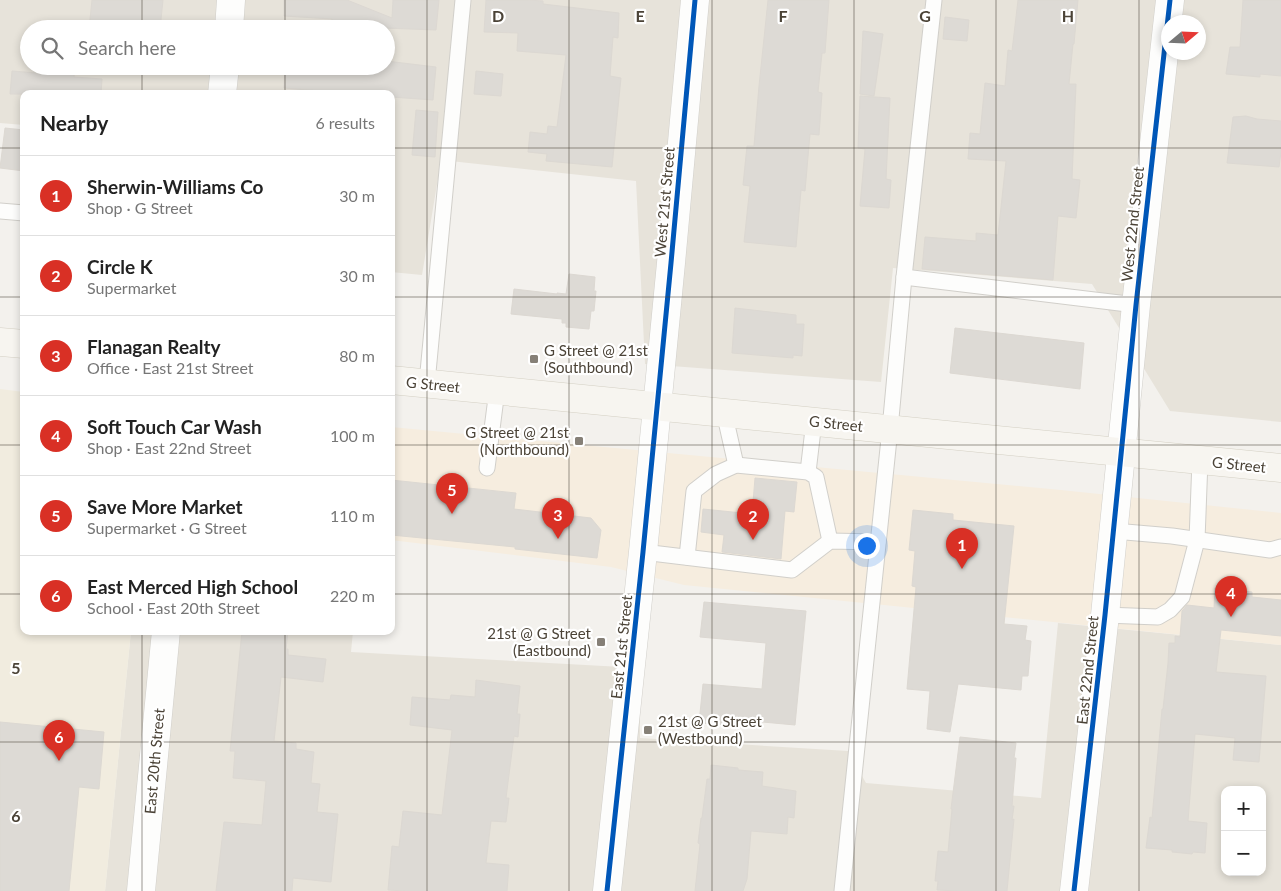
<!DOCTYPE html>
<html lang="en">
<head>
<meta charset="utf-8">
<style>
	:root { --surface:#fff; --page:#f2f2f2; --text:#222; --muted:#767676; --line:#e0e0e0; --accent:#d93025 }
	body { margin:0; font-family:Lato,sans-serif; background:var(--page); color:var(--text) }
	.controls { position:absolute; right:15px; bottom:15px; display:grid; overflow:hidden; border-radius:10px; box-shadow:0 2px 8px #0003 }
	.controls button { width:45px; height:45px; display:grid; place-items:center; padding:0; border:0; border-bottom:1px solid var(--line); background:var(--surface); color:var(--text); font:25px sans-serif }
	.compass { position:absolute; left:1161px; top:15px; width:45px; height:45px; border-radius:50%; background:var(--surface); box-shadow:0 2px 8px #0003; rotate:71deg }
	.you { position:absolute; left:866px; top:545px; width:18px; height:18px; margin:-12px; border:4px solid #fff; border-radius:50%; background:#1a73e8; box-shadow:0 0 0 8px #1a73e833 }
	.badge { display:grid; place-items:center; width:32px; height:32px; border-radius:50%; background:var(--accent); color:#fff; font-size:16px; font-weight:700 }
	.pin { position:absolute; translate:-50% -41px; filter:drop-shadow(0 1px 2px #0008) }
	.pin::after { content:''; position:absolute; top:26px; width:18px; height:15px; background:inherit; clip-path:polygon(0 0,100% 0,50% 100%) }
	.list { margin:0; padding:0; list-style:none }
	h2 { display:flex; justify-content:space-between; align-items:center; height:65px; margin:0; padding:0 20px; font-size:21px }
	h2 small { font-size:16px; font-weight:400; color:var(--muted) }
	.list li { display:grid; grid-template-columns:32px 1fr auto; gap:15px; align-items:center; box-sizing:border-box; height:80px; padding:0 20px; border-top:1px solid var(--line) }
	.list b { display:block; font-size:19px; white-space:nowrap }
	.list p { margin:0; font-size:16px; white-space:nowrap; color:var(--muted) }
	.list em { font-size:16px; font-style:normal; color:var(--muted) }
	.icon { flex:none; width:28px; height:28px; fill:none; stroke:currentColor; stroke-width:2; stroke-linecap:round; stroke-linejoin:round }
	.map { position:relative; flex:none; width:1281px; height:891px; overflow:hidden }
	.search { position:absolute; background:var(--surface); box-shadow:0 2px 8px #0003; left:20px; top:20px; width:375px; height:55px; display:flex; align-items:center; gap:12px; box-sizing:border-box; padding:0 18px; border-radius:28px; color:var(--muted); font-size:19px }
	.panel { position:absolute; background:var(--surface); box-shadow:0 2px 8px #0003; left:20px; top:90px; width:375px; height:545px; border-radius:10px }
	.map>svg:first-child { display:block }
	.residential { fill:#e7e3da; fill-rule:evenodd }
	.commercial { fill:#f6eddf }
	.education { fill:#f1ecdf }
	.building { fill:#dddad5; stroke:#dcd8d2 }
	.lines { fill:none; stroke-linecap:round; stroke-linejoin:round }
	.service-casing { stroke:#d1cfca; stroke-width:17 }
	.minor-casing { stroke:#d1cfca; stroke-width:29 }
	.secondary-casing { stroke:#d4d0c4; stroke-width:29 }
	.service { stroke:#fdfdfc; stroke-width:15 }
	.minor { stroke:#fdfdfc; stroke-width:28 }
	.secondary { stroke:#f7f5f0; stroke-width:28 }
	.cycleway-casing { stroke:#fff; stroke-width:8 }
	.cycleway { stroke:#0057b8; stroke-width:5 }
	.grid { fill:none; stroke:#4b4337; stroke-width:1; stroke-opacity:0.55 }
	.poi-dot { fill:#868077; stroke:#fff; stroke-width:2 }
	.labels { text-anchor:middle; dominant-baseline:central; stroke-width:4.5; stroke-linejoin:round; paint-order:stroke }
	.street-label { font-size:15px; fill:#4b4337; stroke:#fff }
	.poi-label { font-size:15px; fill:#4b4337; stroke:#fff; text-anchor:start }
	.grid-label { font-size:16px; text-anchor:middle; font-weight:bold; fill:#4b4337; stroke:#fff; stroke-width:4.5; stroke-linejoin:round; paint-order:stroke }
</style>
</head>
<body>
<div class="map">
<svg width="1281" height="891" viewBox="0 0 1281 891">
	<rect width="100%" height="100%" fill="#f3f1ed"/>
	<g class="residential">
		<path d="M0 0H1281V422L1170 411 1092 284 893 268 881 382 645 364 636 181 441 160 422 275 391 272V94H24V125L0 123ZM1168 22H1198V52H1168ZM29 29H386V66H29Z"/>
		<path d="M1058 623 1281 645V891H105L131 631H353L351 652 640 668V738L848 751 866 783 1041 798ZM1225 790H1262V872H1225Z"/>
	</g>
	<path class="commercial" d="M391 427 1061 490 1281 513V645L684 585 611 567 391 540Z"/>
	<path class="education" d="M0 389 24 392V631H131L105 891H0Z"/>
	<g class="building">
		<path d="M92 0H163L160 29H89Z"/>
		<path d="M284 0H347L392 18 393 0H439L436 30 331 26 332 19 284 16Z"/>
		<path d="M486 0H528L543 1V4L619 13 618 38 613 37 610 76 621 78 612 167 546 161 547 154 528 152 530 132 547 134 548 126 557 127 566 55 517 51 518 33 484 32Z"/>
		<path d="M768 0H829L825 53H822L818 92 822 93 819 135 810 134 805 191 801 190 796 247 744 242 750 186 743 185 747 146H754L759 86Z"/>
		<path d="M1018 0H1078L1074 44H1073L1069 84H1076L1072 179 1080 180 1076 218 1058 216 1053 280 922 269 925 237 976 241V233L998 235 1006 161 968 159 970 133 980 134 985 83 1005 86 1008 50 1012 51Z"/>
		<path d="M1243 0H1281V76L1260 74V77L1226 74 1230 47H1240Z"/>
		<path d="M945 17 969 20 967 41 943 39Z"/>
		<path d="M863 31 883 34 874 96 860 94Z"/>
		<path d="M386 61 436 67 433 100 391 97V94H353L284 88 285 66H386Z"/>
		<path d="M50 66H75L74 77 102 79 101 94H10L12 71 49 74Z"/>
		<path d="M476 71 503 74 501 96 474 94Z"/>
		<path d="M860 96 890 98 886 179 891 180 889 208 860 206 865 149 858 148Z"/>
		<path d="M416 110 438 112 435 157 412 155Z"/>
		<path d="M1246 116 1257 119 1281 121V152L1279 167 1227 163 1233 117Z"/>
		<path d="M5 128 24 130V171L0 168Z"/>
		<path d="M569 274 595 277 594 291H596L594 311H591L589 329 566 327V323H562V319L511 314 514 289 557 294V293L566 294Z"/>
		<path d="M735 308 796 315V324H804L802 356 793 355V358L732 353Z"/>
		<path d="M955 328 1084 343 1080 389 950 373Z"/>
		<path d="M755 478 797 482 794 512 785 511 781 559 722 552 724 535 701 532 703 509 752 514Z"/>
		<path d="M391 480 516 493 514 509 591 518 601 530 597 558 515 549V547L391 535Z"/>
		<path d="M913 510 953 514V520L1014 526 1004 624 1027 626 1025 640 1031 641 1028 676H1022L1021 690 958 684 950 732 927 729 930 691 907 689 916 587 912 586 915 551 909 550Z"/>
		<path d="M1215 588 1252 592V597L1281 600V636L1221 630 1216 672 1266 676 1259 762 1233 760 1235 738 1195 734 1188 821 1207 823 1205 853 1193 852 1192 854 1172 852V850L1146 848 1150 817 1152 818 1162 709H1163L1168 663 1169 643H1175V636L1180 637 1182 611 1187 605 1214 608Z"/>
		<path d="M704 602 806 611 795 725 741 720 740 726 699 723 703 684 762 689 766 643 700 637Z"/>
		<path d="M242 631H288L286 649H288V655L326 659 323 682 281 677 274 741 296 743V749L314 752 311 783 320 784 317 812 338 814 331 882 293 878 292 891H216L224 822 262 825 266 781 233 778 235 751H230Z"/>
		<path d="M476 680 520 686 517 714H520L518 737 514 736 506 798H509L506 822 491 821 486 863 509 865 507 891H405L388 890 392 846 399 847 403 811 442 815 452 730 410 725 412 697 450 700 451 695 475 697Z"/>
		<path d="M0 722 104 732 99 789 79 787 69 891H0Z"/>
		<path d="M960 737 1016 743 1014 758H1016L1012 806H1014L1012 820 1014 819 1007 891H957L937 890 938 881H935L938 851 948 852 952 809H951Z"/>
		<path d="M711 765 738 768V770L763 772 762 786 796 791 794 818 788 817 787 834 751 831 747 879 743 891H695L700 844 698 843 701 818H702L707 779H710Z"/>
	</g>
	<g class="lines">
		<g class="service-casing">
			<g id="service">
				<path d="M0 211 24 213"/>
				<path d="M904 277 1136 305"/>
				<path d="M427 383 463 0"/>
				<path d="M724 412 736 465"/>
				<path d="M487 468 497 390"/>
				<path d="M808 472 814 421"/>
				<path d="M1114 531 1172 536 1270 550 1281 547"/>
				<path d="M643 552 792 570 830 541 878 542"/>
				<path d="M687 557 694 491 716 474 736 465 808 472 816 477 830 541"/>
				<path d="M1105 615 1158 617 1170 610 1182 597 1197 540 1200 460"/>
				<path d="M842 891 890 429 904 277 934 0"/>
			</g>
		</g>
		<g class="minor-casing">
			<g id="minor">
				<path d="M229 29 231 0"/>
				<path d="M222 94 225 66"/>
				<path d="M141 891 166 631"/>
				<path d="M607 891 643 552 671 263 695 0"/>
				<path d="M1074 891 1105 615 1136 305 1170 0"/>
			</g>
		</g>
		<g class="secondary-casing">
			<g id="secondary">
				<path d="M0 342 24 344"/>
				<path d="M391 380 1281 468"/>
			</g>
		</g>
		<use href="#service" class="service"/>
		<use href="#minor" class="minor"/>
		<use href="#secondary" class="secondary"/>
		<g class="cycleway-casing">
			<g id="cycleway">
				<path d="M607 891 643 552 671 263 695 0"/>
				<path d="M1074 891 1105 615 1136 305 1170 0"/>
			</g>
		</g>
		<use href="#cycleway" class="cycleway"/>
	</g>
	<path class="grid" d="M142 0V29M285 0V29M427 0V891M569 0V891M712 0V891M854 0V891M996 0V891M1139 0V891M142 66V94M285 66V94M0 148H24M391 148H1281M0 297H24M391 297H1281M0 445H24M391 445H1281M0 594H24M391 594H1281M142 631V891M285 631V891M0 742H1281"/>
	<g class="poi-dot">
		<rect x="529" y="354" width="10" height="10" rx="2.5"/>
		<rect x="574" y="436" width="10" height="10" rx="2.5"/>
		<rect x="596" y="637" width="10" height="10" rx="2.5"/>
		<rect x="643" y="725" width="10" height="10" rx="2.5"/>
	</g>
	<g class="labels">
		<g class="street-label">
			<text transform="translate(664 202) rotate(-85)">West 21st Street</text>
			<text transform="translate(1132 224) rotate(-84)">West 22nd Street</text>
			<text transform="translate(433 384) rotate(6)">G Street</text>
			<text transform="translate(836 423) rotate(6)">G Street</text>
			<text transform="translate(1239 464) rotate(6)">G Street</text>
			<text transform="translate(621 647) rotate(-84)">East 21st Street</text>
			<text transform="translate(1087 670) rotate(-84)">East 22nd Street</text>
			<text transform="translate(154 761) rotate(-85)">East 20th Street</text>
		</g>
		<g class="poi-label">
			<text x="544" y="350">G Street @ 21st<tspan x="544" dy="17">(Southbound)</tspan></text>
			<text x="569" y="432" text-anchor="end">G Street @ 21st<tspan x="569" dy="17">(Northbound)</tspan></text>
			<text x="591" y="633" text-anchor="end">21st @ G Street<tspan x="591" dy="17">(Eastbound)</tspan></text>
			<text x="658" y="721">21st @ G Street<tspan x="658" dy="17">(Westbound)</tspan></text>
		</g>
	</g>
	<g class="grid-label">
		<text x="498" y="22">D</text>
		<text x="640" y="22">E</text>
		<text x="783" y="22">F</text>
		<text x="925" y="22">G</text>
		<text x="1068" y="22">H</text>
		<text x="16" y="674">5</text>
		<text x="16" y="822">6</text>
	</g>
</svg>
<div class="controls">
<button>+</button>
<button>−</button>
</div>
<svg class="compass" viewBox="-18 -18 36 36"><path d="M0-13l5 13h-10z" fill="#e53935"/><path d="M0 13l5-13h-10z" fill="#767676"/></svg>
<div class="you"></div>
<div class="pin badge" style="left:962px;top:569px">1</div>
<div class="pin badge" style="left:753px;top:540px">2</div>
<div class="pin badge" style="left:558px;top:539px">3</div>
<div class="pin badge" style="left:1231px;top:617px">4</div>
<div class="pin badge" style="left:452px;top:514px">5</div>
<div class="pin badge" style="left:59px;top:761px">6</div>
<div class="search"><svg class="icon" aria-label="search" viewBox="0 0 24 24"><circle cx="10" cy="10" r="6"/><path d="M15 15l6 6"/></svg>Search here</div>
<section class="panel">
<h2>Nearby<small>6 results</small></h2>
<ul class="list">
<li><span class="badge">1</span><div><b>Sherwin-Williams Co</b><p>Shop · G Street</p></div><em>30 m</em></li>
<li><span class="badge">2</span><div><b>Circle K</b><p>Supermarket</p></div><em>30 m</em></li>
<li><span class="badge">3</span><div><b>Flanagan Realty</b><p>Office · East 21st Street</p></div><em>80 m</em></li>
<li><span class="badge">4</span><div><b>Soft Touch Car Wash</b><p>Shop · East 22nd Street</p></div><em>100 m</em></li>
<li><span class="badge">5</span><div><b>Save More Market</b><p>Supermarket · G Street</p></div><em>110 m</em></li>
<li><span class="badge">6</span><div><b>East Merced High School</b><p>School · East 20th Street</p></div><em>220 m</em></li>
</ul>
</section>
</div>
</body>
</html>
